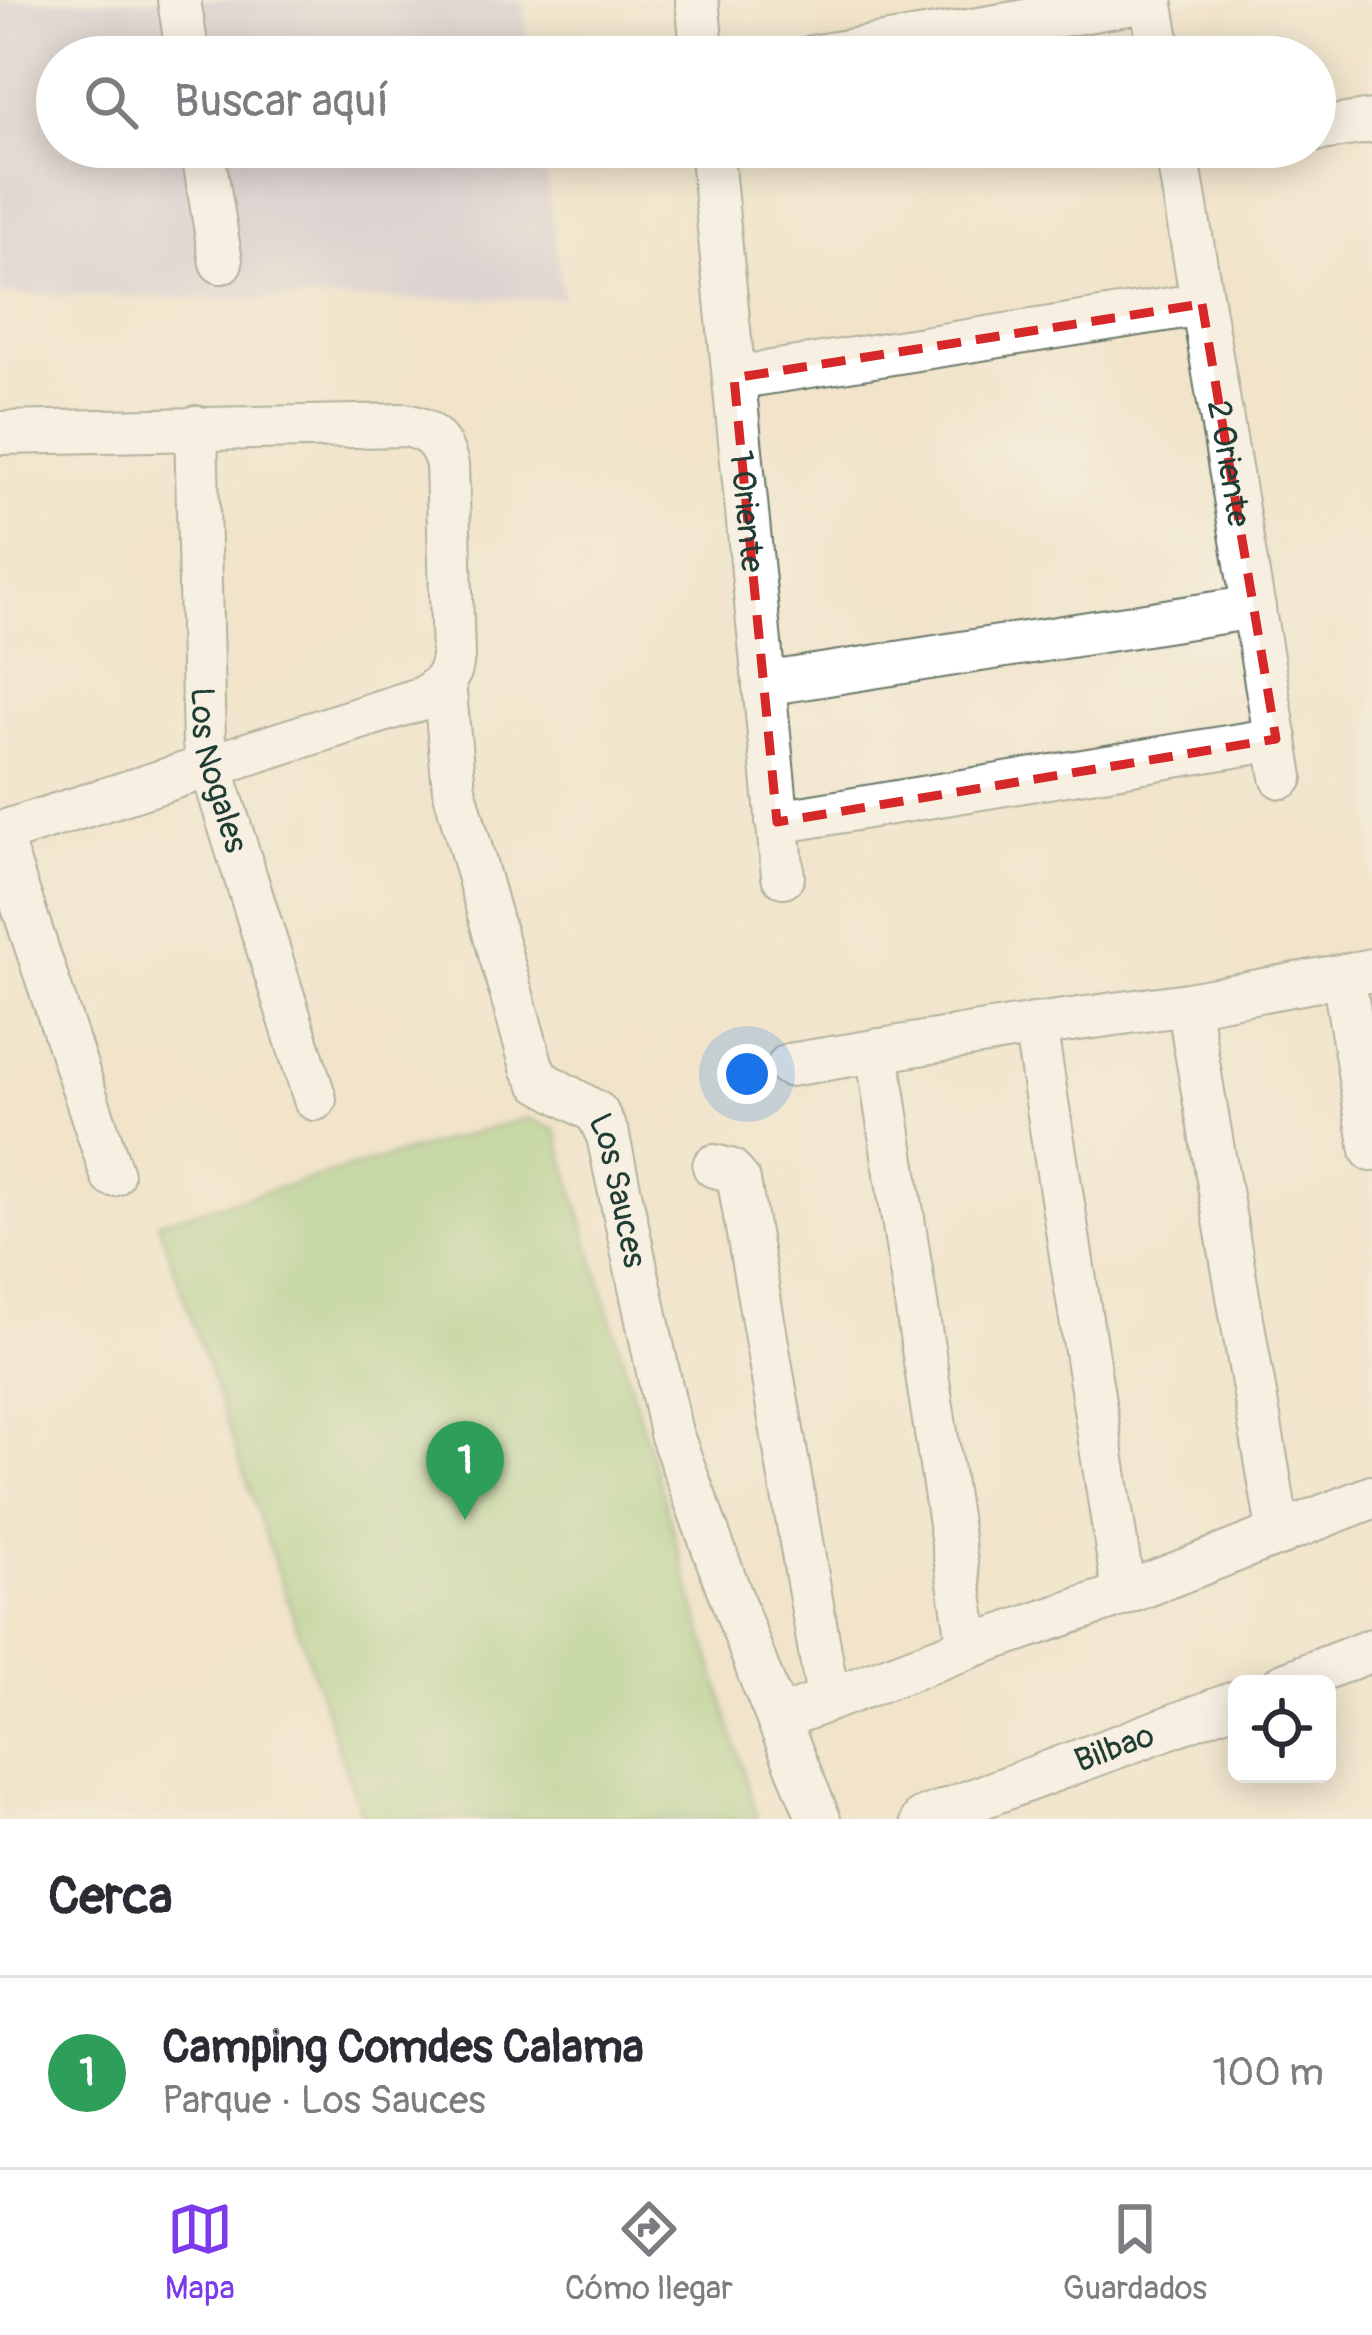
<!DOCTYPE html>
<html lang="es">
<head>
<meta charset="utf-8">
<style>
	:root { --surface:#fff; --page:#f7f7f7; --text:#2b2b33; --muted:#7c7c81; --line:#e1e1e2; --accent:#7c3aed }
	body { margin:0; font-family:Pangolin,sans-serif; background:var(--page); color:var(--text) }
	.controls { position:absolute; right:36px; bottom:36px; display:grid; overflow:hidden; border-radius:18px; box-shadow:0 6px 30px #0003 }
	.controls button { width:108px; height:108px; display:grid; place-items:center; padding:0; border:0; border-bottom:3px solid var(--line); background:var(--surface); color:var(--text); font:60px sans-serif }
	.you { position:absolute; left:747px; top:1074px; width:42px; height:42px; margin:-30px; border:9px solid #fff; border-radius:50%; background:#1a73e8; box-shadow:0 0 0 18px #1a73e833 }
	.badge { display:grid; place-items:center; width:78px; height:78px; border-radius:50%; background:var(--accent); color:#fff; font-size:39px; font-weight:700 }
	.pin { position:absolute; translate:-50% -99px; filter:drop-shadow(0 3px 6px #0008) }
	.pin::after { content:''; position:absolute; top:63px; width:42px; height:36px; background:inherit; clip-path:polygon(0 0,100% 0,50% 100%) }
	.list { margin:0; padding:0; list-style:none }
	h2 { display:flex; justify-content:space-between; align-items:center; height:156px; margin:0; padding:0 48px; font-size:51px }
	h2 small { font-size:39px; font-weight:400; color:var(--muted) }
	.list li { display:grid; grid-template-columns:78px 1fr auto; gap:36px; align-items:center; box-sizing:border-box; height:192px; padding:0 48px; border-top:3px solid var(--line) }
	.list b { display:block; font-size:45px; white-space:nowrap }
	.list p { margin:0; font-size:39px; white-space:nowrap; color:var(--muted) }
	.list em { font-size:39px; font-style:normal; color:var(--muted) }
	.icon { flex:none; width:66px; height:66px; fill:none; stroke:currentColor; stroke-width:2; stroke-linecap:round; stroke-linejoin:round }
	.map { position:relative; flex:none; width:1372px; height:1819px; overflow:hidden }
	.search { position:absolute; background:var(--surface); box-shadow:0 6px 30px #0003; left:36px; right:36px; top:36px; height:132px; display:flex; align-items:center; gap:30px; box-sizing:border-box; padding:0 42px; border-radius:66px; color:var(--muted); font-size:45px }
	.sheet { height:348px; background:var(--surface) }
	nav { display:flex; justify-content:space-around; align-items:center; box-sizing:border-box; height:168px; border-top:3px solid var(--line); background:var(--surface); font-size:33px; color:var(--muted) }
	nav a { display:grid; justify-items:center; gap:6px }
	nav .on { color:var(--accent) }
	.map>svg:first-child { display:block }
	.industrial { fill:#c5c0da }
	.green { fill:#98cb7b; stroke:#5c8458; stroke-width:3 }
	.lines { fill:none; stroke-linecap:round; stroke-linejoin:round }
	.minor-casing { stroke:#687768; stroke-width:46 }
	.minor { stroke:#fff; stroke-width:42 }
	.marked { fill:none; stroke:#d62828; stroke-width:9; stroke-dasharray:24 15; stroke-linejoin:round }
	.labels { text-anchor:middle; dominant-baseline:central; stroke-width:12; stroke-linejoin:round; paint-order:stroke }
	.street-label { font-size:33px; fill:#1f3d34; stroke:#f7f3e8 }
</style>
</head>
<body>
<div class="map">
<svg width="1372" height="1819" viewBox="0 0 1372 1819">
	<rect width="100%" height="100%" fill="#f7f3e8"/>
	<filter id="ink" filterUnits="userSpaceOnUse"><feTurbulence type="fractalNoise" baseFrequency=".00833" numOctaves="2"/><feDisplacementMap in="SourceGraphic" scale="24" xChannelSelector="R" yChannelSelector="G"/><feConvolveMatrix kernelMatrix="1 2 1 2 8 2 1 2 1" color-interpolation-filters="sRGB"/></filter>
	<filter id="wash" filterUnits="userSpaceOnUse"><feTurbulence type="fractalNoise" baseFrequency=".004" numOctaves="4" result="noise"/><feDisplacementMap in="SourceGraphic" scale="48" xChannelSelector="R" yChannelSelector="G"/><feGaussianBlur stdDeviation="2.7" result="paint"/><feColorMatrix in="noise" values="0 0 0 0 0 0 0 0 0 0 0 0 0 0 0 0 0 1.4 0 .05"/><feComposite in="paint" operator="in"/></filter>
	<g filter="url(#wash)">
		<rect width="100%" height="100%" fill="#f1e4ca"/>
		<path class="industrial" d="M0 0H522L530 57H57V147H542L563 298 276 300 0 294Z"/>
		<path class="green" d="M527 1118 556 1130 757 1818 755 1819H363L158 1222Z"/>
	</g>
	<g filter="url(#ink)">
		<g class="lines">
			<g class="minor-casing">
				<g id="minor">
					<path d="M179 0 188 57"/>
					<path d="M697 0 703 57"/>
					<path d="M1151 0 1161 57"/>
					<path d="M812 57 1151 0"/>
					<path d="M1315 130 1372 121"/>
					<path d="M202 147 221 262"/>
					<path id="s1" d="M711 147 783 876"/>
					<path id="s2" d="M1176 147 1282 777"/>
					<path d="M734 378 1202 304"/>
					<path id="s3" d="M196 427 204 744 315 1099"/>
					<path id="s4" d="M0 433 405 425C429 429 442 442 447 465L453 656 451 669 444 682 454 789 532 1067 540 1081 597 1113 608 1136 671 1433 761 1678 819 1819"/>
					<path d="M764 684 1254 607"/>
					<path d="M777 822 1276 739"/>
					<path d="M0 833 426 697 444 682"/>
					<path d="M0 837 112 1175"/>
					<path d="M1343 976 1372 1150"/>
					<path d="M1188 1004 1279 1535"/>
					<path d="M1035 1025 1124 1594"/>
					<path d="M877 1050 969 1647"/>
					<path d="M789 1065 1035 1025 1188 1004 1372 970"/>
					<path d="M714 1166 730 1170 739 1181 828 1698"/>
					<path d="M1284 1684 1372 1650"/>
					<path d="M778 1719 969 1647 1124 1594 1372 1497"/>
					<path id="s5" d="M923 1819 1237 1702"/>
				</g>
			</g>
			<use href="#minor" class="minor"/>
		</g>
	</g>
	<path d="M0 0H1372V1819H0ZM1202 304 1276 739 777 822 734 378Z" fill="#f1e4ca" fill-opacity=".55" fill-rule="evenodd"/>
	<path class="marked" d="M1202 304 1276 739 777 822 734 378Z"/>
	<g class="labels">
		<g class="street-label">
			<text stroke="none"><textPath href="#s2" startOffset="321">2 Oriente</textPath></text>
			<text stroke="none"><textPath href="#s1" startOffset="366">1 Oriente</textPath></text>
			<text stroke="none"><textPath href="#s3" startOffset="345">Los Nogales</textPath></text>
			<text stroke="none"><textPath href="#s4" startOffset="1245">Los Sauces</textPath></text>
			<text stroke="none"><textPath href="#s5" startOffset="204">Bilbao</textPath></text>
		</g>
	</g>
</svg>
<div class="controls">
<button><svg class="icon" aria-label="locate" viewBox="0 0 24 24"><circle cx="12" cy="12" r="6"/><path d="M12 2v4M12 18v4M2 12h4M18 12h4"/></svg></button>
</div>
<div class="you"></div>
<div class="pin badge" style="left:465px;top:1520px;background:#2e9e5b">1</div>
<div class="search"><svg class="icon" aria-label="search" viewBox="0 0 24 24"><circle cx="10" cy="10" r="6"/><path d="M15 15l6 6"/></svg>Buscar aquí</div>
</div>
<section class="sheet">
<h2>Cerca<small></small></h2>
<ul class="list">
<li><span class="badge" style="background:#2e9e5b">1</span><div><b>Camping Comdes Calama</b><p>Parque · Los Sauces</p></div><em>100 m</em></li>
</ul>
</section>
<nav>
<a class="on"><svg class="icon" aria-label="map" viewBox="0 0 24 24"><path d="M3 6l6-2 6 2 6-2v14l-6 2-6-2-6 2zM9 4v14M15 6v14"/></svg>Mapa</a>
<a><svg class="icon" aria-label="directions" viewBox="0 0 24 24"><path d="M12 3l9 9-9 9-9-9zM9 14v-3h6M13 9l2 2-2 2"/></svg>Cómo llegar</a>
<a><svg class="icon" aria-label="saved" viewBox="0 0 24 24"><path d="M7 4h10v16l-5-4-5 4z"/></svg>Guardados</a>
</nav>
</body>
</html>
